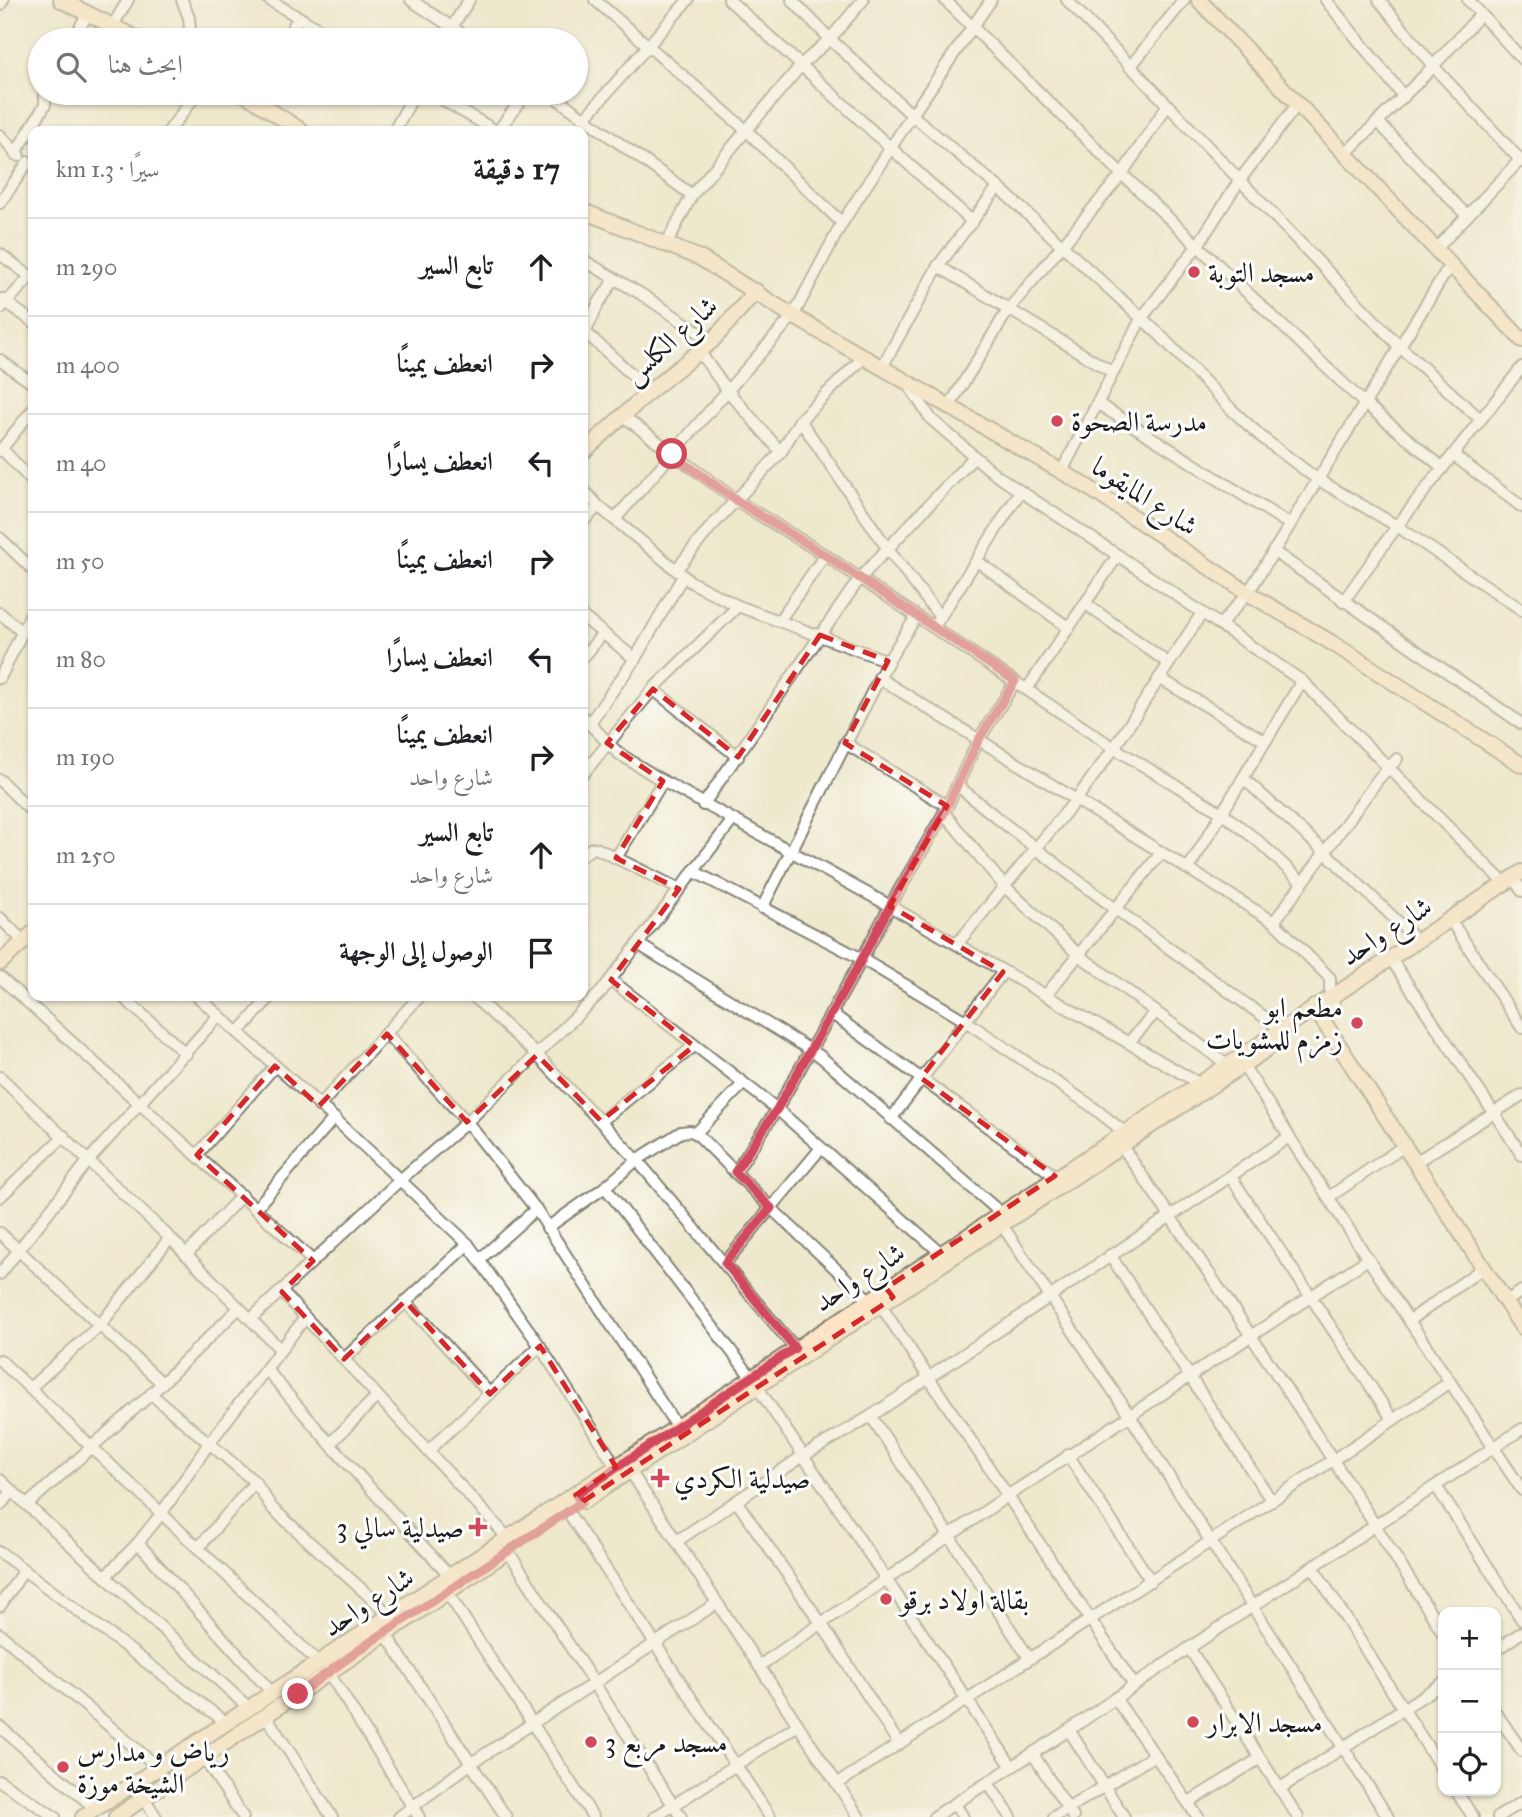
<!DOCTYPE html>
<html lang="ar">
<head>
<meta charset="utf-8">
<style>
	:root { --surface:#fff; --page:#f2f2f2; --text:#202124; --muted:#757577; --line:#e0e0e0 }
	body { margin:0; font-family:"IM FELL Great Primer",Amiri,serif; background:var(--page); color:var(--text); direction:rtl }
	.controls { position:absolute; right:21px; bottom:21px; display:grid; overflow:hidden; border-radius:14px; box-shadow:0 2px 5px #0004 }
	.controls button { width:63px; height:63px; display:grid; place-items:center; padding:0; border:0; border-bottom:2px solid var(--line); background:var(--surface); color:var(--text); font:35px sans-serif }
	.stop { position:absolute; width:21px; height:21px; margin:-16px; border:5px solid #d1495b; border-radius:50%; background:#fff }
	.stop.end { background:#d1495b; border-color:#fff; box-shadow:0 2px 7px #0008 }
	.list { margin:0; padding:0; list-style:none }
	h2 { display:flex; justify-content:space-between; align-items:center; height:91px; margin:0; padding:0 28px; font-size:30px }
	h2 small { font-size:23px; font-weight:400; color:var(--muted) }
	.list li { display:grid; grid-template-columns:46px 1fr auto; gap:21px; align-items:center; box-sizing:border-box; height:98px; padding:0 28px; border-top:2px solid var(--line) }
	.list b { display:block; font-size:26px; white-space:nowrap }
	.list p { margin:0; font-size:23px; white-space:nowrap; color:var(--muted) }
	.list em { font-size:23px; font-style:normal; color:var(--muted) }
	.icon { flex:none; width:38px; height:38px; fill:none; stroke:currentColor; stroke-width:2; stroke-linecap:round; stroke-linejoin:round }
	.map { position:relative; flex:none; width:1522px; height:1817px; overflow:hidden; direction:ltr }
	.search { position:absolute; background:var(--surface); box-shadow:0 2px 5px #0004; left:28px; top:28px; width:560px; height:77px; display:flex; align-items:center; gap:18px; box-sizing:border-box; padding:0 24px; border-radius:38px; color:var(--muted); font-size:26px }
	.panel { position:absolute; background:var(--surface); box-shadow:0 2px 5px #0004; left:28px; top:126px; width:560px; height:875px; border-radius:14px; direction:rtl }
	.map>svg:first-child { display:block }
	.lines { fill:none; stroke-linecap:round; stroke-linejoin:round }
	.street-casing { stroke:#858274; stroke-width:14 }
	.secondary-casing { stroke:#858274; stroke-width:18 }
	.street { stroke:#fff; stroke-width:10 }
	.secondary { stroke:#fee4c6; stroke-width:14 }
	.route { stroke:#d1495b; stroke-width:9 }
	.marked { fill:none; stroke:#d62828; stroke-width:5; stroke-dasharray:14 9; stroke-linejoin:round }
	.poi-dot { fill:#d1495b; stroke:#fff; stroke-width:2.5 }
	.labels { text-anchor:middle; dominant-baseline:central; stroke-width:6; stroke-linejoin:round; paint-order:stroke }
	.poi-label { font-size:28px; fill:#1c1c1c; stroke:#fff; text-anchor:start }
	.street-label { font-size:28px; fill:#1c1c1c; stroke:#fff }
</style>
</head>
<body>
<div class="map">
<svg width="1522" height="1817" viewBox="0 0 1522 1817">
	<rect width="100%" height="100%" fill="#fff"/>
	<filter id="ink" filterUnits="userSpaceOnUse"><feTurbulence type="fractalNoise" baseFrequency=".0143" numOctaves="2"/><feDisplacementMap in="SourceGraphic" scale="14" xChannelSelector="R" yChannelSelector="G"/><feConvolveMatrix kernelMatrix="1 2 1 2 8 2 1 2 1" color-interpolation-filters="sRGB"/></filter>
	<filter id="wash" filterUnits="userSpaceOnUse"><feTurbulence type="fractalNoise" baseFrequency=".00686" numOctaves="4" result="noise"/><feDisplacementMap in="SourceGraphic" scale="28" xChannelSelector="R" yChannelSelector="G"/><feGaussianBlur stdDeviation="1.57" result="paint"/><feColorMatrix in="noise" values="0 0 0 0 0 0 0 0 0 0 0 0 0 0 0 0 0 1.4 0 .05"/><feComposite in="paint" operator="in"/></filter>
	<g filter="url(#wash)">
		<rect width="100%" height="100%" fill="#eee8cc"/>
	</g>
	<g filter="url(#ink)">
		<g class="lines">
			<g class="street-casing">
				<g id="street">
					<path d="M182 0 189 18 191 40"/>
					<path d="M269 0 338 40"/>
					<path d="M411 0 471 40"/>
					<path d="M595 0 747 131 842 223"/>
					<path d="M729 0C811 73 890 149 973 222"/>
					<path d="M792 0 830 39 912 115 998 187 1159 334 1233 411 1264 439 1317 479 1397 526 1522 610"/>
					<path d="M945 0 1122 174 1363 402 1443 468"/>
					<path d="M1067 0 1398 345 1480 419"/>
					<path d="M1326 0 1404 97"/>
					<path d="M1379 0 1434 67 1522 162"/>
					<path d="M1468 0 1522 59"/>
					<path d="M0 5 3 0"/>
					<path d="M113 25 128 0"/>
					<path d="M73 40 88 13"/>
					<path d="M285 40 299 17"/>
					<path d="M444 40 469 0"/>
					<path d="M1130 67 1184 0"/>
					<path d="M431 93 496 131"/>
					<path d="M549 93 692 195"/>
					<path d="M585 118 688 0"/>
					<path d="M1378 122 1467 216"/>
					<path d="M169 131 197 93"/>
					<path d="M394 131 415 93"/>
					<path d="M498 131 526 93"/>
					<path d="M0 135 19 156"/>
					<path d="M1346 153 1425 75 1481 14"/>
					<path d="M15 154 45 105V93"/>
					<path d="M0 203 28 162"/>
					<path d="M667 243 692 195 802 64 830 39 863 0"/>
					<path d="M1435 250 1520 160"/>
					<path d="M0 254 31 277"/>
					<path d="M583 260 641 294 712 341"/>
					<path d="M938 266 1112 372"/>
					<path d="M2 299 33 322"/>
					<path d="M0 309 33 274"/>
					<path d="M586 333 650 391"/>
					<path d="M583 338 598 304 614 280"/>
					<path d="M698 350 727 390 781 452"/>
					<path d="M0 360 33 384"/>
					<path d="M882 367 938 266 998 187"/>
					<path d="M907 382 931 419 996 475 1125 560 1302 681 1504 883"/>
					<path d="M1097 403 1289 524"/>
					<path d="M948 408 1008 310 1122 174 1167 106"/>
					<path d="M623 416 737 501 825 555 1114 748 1222 813 1257 840 1302 882"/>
					<path d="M800 420 887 548 940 617"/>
					<path d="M2 449 33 482"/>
					<path d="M0 451 33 409"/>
					<path d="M1453 455 1522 507"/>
					<path d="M1062 471 1141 319 1198 245 1239 181 1297 105"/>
					<path d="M583 489 598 506 691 582 738 606 888 661"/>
					<path d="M615 519 793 316 842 223 912 115 991 0"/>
					<path d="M583 522 598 506"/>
					<path d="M0 538 33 570"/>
					<path d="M1273 551 1522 724"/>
					<path d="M977 561 1069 628"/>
					<path d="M676 570 710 528 781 452 800 420 864 357"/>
					<path d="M1343 602 1397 526 1522 367"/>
					<path d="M1086 604 1168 663"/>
					<path d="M0 613 21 631"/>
					<path d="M583 617 635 659"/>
					<path d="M779 621 825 555"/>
					<path d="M937 622 1020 492"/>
					<path d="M1220 625 1248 593 1450 265"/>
					<path d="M583 658 603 633"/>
					<path d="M0 678 33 610"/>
					<path d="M879 678 1274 922 1330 978V996L1334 1004"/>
					<path d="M1159 678 1265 741"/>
					<path d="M653 689 738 757"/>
					<path d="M1027 689 1118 555"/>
					<path d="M583 717 618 753 663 781 890 906 1202 1085"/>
					<path d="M589 724 635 659 683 576"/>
					<path d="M845 743 947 806"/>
					<path d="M583 774 653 689 738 606"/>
					<path d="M1243 778 1325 852 1417 940"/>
					<path d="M0 780 33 813"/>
					<path d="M958 786C1062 872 1171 950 1281 1029"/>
					<path d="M703 805 860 578 973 458"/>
					<path d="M944 813 1004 886 1079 955 1226 1064"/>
					<path d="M583 855 592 848 598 849 679 889"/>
					<path d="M616 858 663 781"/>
					<path d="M1188 869 1302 681"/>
					<path d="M693 871 862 959 964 1020 1090 1105 1123 1131"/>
					<path d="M1518 885 1522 891"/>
					<path d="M762 908 888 661 916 617"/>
					<path d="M0 918 23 941"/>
					<path d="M1274 922 1379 778 1397 759"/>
					<path d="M1455 927 1522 1028"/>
					<path d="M638 944 820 1056 1001 1213"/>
					<path d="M957 944 1075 801 1114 748 1202 613"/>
					<path d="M1395 965 1522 1155"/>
					<path d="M0 977 313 1261"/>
					<path d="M611 980 777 1109 941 1253"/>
					<path d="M1046 995 1161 853"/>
					<path d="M122 996 186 1054"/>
					<path d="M197 996 334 1118 468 1244 540 1346 616 1467"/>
					<path d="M473 996 537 1055 637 1160 795 1348"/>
					<path d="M831 1013 1055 1176"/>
					<path d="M239 1032 271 996"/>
					<path d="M387 1034 467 1122 536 1209 677 1427"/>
					<path d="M1128 1043 1156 1012"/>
					<path d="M1243 1065 1368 1259 1522 1490"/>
					<path d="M0 1077 170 1238 280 1349"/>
					<path d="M319 1106 420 996"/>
					<path d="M891 1119 1003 972"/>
					<path d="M601 1121 694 1046"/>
					<path d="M696 1133 771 1208 869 1300"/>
					<path d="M1121 1145C1232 1305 1340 1467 1443 1633"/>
					<path d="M197 1155 275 1066"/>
					<path d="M1414 1163 1522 1095"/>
					<path d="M735 1173 777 1109 862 959 890 906 944 813 978 741 1015 682"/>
					<path d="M1231 1177 1393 1420"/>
					<path d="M605 1187 752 1378"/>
					<path d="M0 1197 64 1136"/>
					<path d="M1329 1197 1404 1146"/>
					<path d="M255 1209 334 1118"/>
					<path d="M1002 1225 1130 1416 1388 1817"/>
					<path d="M547 1228 605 1187 637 1160 681 1132 690 1131 696 1133 743 1084"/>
					<path d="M0 1233 162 1383"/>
					<path d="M186 1255 242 1195"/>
					<path d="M1110 1255 1271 1500"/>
					<path d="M480 1259 536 1209"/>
					<path d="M725 1263 821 1148"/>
					<path d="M0 1274 89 1160 219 1015"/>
					<path d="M282 1292 509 1539"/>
					<path d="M405 1301 490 1394"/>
					<path d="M1505 1302 1522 1291"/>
					<path d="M881 1306 1134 1685"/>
					<path d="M251 1319 400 1180 467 1122 601 992 732 821"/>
					<path d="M1409 1321 1483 1268"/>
					<path d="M344 1359 468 1244"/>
					<path d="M0 1360 319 1663"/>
					<path d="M266 1369 330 1444 451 1577"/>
					<path d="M30 1388 100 1325 170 1238"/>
					<path d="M758 1388 1012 1767"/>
					<path d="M151 1394 255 1482 272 1508 391 1616"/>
					<path d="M871 1416 1029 1658"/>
					<path d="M330 1444 377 1396"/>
					<path d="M428 1451 540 1346"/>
					<path d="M1068 1455 1151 1581"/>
					<path d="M630 1471 859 1817"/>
					<path d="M0 1480 250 1709"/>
					<path d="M1436 1486 1522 1620"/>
					<path d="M737 1502 821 1623 899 1744"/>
					<path d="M0 1505 13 1491"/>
					<path d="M27 1505 151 1394 239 1308"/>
					<path d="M568 1512 770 1817"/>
					<path d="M677 1541 803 1456 871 1416 1289 1137"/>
					<path d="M138 1543 273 1694"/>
					<path d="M199 1547 255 1482"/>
					<path d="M508 1551 681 1817"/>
					<path d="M0 1552 228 1724"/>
					<path d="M1313 1567 1443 1771"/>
					<path d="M105 1577 138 1543 161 1514 210 1442 305 1318"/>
					<path d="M447 1592 593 1817"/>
					<path d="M0 1606 24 1570"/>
					<path d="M385 1633 506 1817"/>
					<path d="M0 1634 159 1768"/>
					<path d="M1189 1648 1298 1817"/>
					<path d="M1496 1650 1522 1632"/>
					<path d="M759 1666 1009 1495 1368 1259"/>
					<path d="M329 1673 419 1817"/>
					<path d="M1115 1698 1198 1817"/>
					<path d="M1496 1713 1522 1751"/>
					<path d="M266 1716 332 1817"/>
					<path d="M0 1727 96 1809"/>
					<path d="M1069 1730 1124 1817"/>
					<path d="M1033 1754 1073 1817"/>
					<path d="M204 1758 243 1817"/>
					<path d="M0 1781 55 1817"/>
					<path d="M988 1783 1011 1817"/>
					<path d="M837 1784 1211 1541 1450 1382"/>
					<path d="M1279 1789 1443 1683"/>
					<path d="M1456 1791 1473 1817"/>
					<path d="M144 1798 156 1817"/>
					<path d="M1189 1802 1259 1759"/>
					<path d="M955 1804 963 1817"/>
					<path d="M399 1817 470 1764 717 1603"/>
					<path d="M655 1817 798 1725"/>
					<path d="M934 1817 1069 1730 1189 1648 1522 1429"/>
					<path d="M1054 1817 1155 1755"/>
					<path d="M1498 1817 1522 1802"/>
				</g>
			</g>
			<g class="secondary-casing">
				<g id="secondary">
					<path d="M61 0 140 40"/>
					<path d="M1199 0 1522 340"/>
					<path d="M243 93 302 131"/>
					<path d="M583 211 700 258 793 316 1083 484 1248 593 1337 646 1522 765"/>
					<path d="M583 452 650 391 712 341 756 291"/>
					<path d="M0 963 33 933"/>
					<path d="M1314 1007 1522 1327"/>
					<path d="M584 1501 1279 1041"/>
					<path d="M83 1817C565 1505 1040 1184 1522 872"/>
					<path d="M116 1817 505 1553"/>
				</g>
			</g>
			<use href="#street" class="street"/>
			<use href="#secondary" class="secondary"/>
		</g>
	</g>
	<g class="lines" filter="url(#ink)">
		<path class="route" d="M298 1694 369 1643 582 1502 576 1495 795 1348 725 1263 771 1208 735 1172 777 1109 862 959 890 906 944 813 978 741 1015 681 825 555 737 501 672 454"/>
	</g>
	<path d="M0 0H1522V1817H0ZM820 635 888 661 845 743 947 806 890 906 1003 972 921 1078 1055 1176 886 1288 893 1297 881 1306 582 1502 576 1495 616 1467 540 1346 490 1394 405 1301 344 1359 282 1292 313 1261 197 1155 275 1066 319 1106 387 1034 467 1122 537 1055 601 1121 694 1046 611 980 679 889 616 858 663 781 607 743 653 689 738 757Z" fill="#eee8cc" fill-opacity=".55" fill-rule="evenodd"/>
	<path class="marked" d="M820 635 888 661 845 743 947 806 890 906 1003 972 921 1078 1055 1176 886 1288 893 1297 881 1306 582 1502 576 1495 616 1467 540 1346 490 1394 405 1301 344 1359 282 1292 313 1261 197 1155 275 1066 319 1106 387 1034 467 1122 537 1055 601 1121 694 1046 611 980 679 889 616 858 663 781 607 743 653 689 738 757Z"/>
	<g class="poi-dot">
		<circle cx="1194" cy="272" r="7"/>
		<circle cx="1057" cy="421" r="7"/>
		<circle cx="1357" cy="1023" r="7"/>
		<path d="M656.5 1467.5h7v7h7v7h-7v7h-7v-7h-7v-7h7z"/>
		<path d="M474.5 1516.5h7v7h7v7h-7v7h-7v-7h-7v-7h7z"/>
		<circle cx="886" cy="1599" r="7"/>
		<circle cx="1193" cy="1722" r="7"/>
		<circle cx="591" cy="1742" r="7"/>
		<circle cx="63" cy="1767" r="7"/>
	</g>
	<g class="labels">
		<g class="poi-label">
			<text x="1208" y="272">مسجد التوبة</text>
			<text x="1071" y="421">مدرسة الصحوة</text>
			<text x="1343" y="1007" text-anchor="end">مطعم ابو<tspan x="1343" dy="32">زمزم للمشويات</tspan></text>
			<text x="674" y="1478">صيدلية الكردي</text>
			<text x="464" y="1527" text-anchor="end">صيدلية سالي 3</text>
			<text x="900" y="1599">بقالة اولاد برقو</text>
			<text x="1207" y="1722">مسجد الابرار</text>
			<text x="605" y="1742">مسجد مربع 3</text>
			<text x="77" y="1751">رياض و مدارس<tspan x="77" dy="32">الشيخة موزة</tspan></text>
		</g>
		<g class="street-label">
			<text transform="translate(670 340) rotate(-42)">شارع الكلس</text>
			<text transform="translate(1145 496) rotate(33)">شارع المايقوما</text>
			<text transform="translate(1386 931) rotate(-33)">شارع واحد</text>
			<text transform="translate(859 1277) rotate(-33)">شارع واحد</text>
			<text transform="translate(368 1602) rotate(-33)">شارع واحد</text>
		</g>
	</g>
</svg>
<div class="controls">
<button>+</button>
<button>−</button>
<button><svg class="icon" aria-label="locate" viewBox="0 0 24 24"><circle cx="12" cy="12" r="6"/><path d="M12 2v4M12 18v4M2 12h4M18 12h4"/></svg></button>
</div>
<div class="stop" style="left:672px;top:454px"></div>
<div class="stop end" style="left:298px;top:1694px"></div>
<div class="search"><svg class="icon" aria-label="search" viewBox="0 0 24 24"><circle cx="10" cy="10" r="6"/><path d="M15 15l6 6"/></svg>ابحث هنا</div>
<section class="panel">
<h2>17 دقيقة<small>سيرًا · 1.3 km</small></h2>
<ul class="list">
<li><svg class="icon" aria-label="ahead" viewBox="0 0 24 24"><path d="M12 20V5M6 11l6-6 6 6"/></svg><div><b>تابع السير</b></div><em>290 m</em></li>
<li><svg class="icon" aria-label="right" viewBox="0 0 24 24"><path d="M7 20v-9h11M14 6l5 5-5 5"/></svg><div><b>انعطف يمينًا</b></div><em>400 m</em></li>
<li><svg class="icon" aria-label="left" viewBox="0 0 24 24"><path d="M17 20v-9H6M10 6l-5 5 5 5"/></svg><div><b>انعطف يسارًا</b></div><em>40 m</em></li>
<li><svg class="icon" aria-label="right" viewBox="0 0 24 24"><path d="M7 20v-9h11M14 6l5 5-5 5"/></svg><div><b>انعطف يمينًا</b></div><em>50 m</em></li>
<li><svg class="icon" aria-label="left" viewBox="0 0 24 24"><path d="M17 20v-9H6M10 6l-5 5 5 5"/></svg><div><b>انعطف يسارًا</b></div><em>80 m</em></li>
<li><svg class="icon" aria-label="right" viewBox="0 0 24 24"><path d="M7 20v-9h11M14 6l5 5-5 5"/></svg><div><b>انعطف يمينًا</b><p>شارع واحد</p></div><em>190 m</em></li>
<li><svg class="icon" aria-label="ahead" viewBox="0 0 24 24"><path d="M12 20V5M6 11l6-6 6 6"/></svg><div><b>تابع السير</b><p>شارع واحد</p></div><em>250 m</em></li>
<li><svg class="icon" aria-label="arrive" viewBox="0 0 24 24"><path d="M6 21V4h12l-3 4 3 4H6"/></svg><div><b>الوصول إلى الوجهة</b></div></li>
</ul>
</section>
</div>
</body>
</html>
